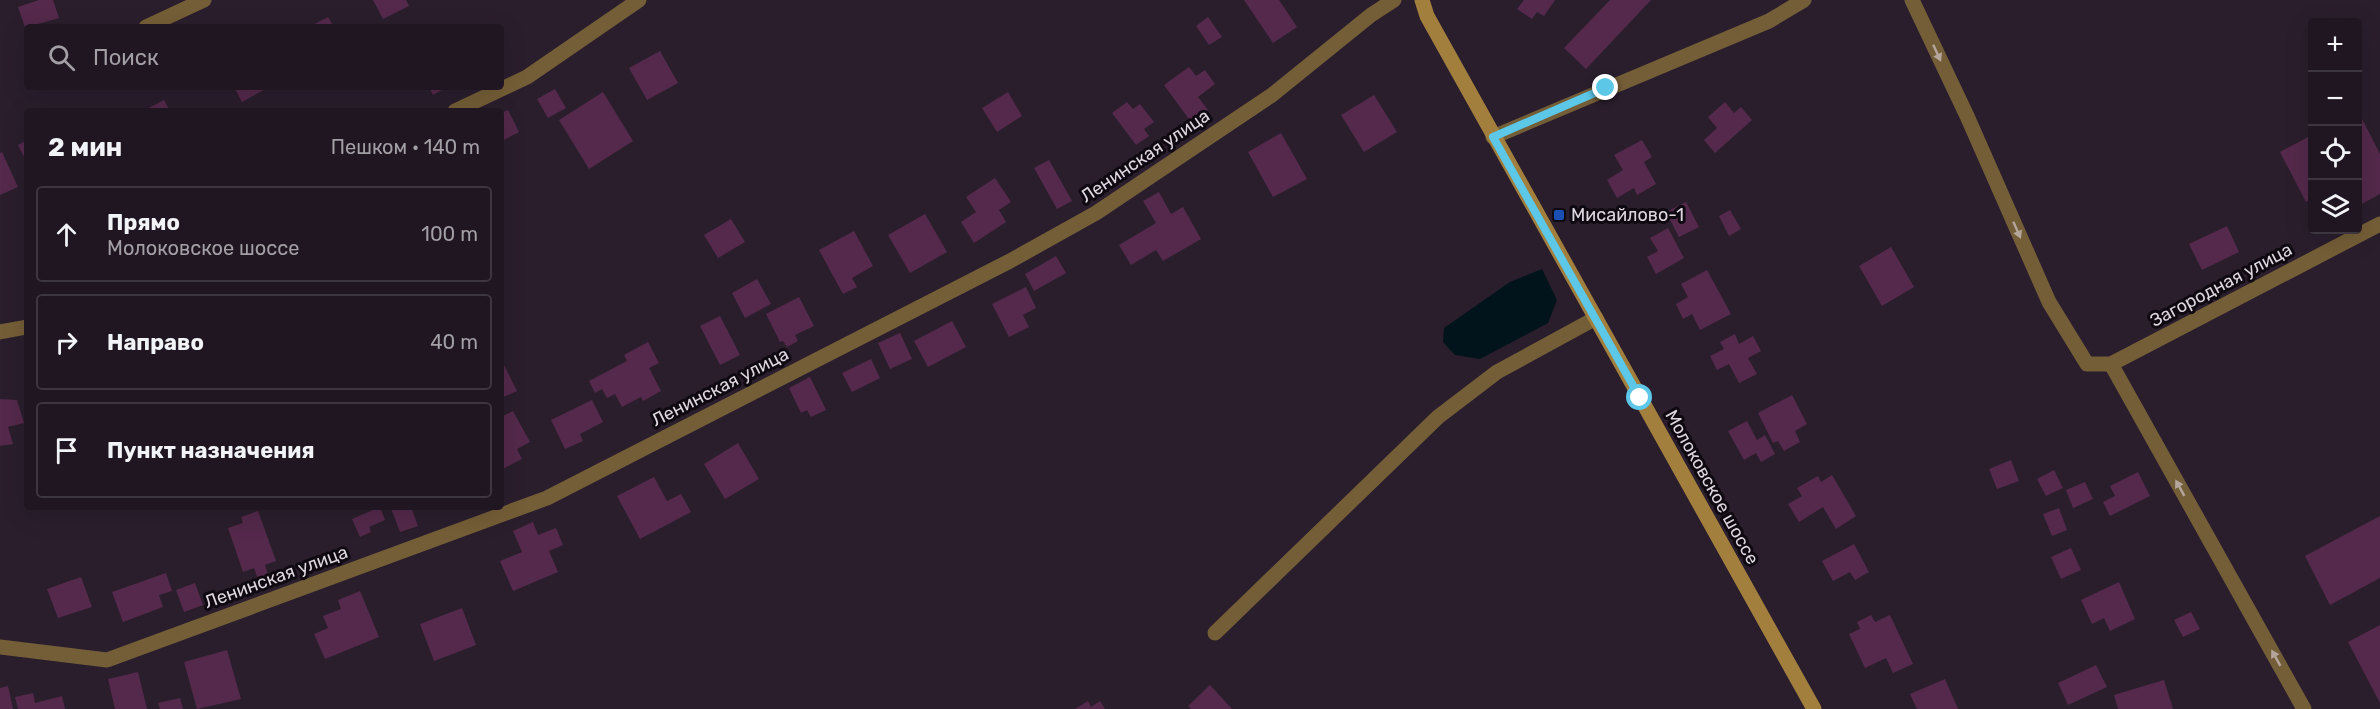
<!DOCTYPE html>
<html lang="ru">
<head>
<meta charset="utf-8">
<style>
	:root { --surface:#201622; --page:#2d232f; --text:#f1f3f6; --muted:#a29fa5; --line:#3d3540 }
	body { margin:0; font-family:Rubik,sans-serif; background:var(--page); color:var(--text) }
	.controls { position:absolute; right:18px; top:18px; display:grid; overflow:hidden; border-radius:6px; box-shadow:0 6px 24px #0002 }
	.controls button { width:54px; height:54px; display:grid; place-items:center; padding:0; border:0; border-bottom:2px solid var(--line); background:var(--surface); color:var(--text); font:30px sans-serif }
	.stop { position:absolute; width:18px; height:18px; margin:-14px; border:4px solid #5cc7e7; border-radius:50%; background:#fff }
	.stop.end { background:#5cc7e7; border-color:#fff; box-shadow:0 2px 6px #0008 }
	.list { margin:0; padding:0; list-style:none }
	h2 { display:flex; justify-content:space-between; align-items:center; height:78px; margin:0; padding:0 24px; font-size:26px }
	h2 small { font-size:20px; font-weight:400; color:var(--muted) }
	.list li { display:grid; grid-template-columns:39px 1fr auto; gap:18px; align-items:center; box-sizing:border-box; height:96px; margin:0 12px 12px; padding:0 12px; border:2px solid var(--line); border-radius:6px }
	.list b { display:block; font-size:22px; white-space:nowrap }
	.list p { margin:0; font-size:20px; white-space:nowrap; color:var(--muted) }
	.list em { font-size:20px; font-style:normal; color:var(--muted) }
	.icon { flex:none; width:33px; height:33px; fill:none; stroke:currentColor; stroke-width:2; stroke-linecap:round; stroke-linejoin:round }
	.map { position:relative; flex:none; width:2380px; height:709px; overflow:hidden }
	.search { position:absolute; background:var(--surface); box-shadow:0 6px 24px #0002; left:24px; top:24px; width:480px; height:66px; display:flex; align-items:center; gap:15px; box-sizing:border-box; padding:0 21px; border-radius:6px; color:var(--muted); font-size:22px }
	.panel { position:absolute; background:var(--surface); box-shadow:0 6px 24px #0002; left:24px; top:108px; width:480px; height:402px; border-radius:6px }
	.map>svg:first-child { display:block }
	.water { fill:#01141c }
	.building { fill:#54294b }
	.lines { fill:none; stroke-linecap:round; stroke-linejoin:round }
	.minor { stroke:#745e37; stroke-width:15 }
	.secondary { stroke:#a37f3d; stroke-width:15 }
	.oneway { fill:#b4a69c }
	.route { stroke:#5cc7e7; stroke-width:8 }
	.transit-dot { fill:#1a4fb4; stroke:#0f0a11; stroke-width:2 }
	.labels { text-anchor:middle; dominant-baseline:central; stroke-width:6; stroke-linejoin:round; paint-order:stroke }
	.street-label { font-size:18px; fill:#ded6e0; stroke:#0f0a11 }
	.poi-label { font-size:18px; fill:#ded6e0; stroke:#0f0a11; text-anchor:start }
</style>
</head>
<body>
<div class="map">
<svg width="2380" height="709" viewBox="0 0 2380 709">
	<rect width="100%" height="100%" fill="#2a1e2d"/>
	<path class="water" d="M1542 269 1557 300 1548 323 1480 359 1455 355 1443 342 1444 328 1510 282Z"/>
	<g class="building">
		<path d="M39 0H53L59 18 27 27V33L18 7Z"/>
		<path d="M373 0H406L409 6 383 19Z"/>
		<path d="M1244 0H1279L1297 27 1273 43Z"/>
		<path d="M1524 0H1555L1544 16 1537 12 1532 19 1517 9Z"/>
		<path d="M1610 0H1651L1586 69 1564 48Z"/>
		<path d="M328 17 334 27H309Z"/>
		<path d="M1208 17 1222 37 1209 45 1196 26Z"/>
		<path d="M660 51 678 83 647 100 629 68Z"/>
		<path d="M1189 67 1196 76 1205 70 1215 84 1198 97 1208 110 1191 122 1164 85Z"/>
		<path d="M234 87H269L242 102Z"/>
		<path d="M429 87H447L433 95Z"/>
		<path d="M555 89 566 108 548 118 537 99Z"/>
		<path d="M603 92 633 141 589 169 559 120Z"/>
		<path d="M1008 92 1022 116 997 132 982 108Z"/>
		<path d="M1374 95 1397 132 1364 152 1341 115Z"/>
		<path d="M164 100 170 111H143Z"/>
		<path d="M1127 102 1133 109 1140 104 1154 122 1144 129 1149 136 1136 145 1112 113Z"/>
		<path d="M1725 102 1734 113 1741 107 1752 120 1715 153 1704 140 1717 128 1708 117Z"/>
		<path d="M508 110 519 132 502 141 501 113Z"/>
		<path d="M2358 111 2380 154V194L2358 206Z"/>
		<path d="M1281 133 1307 179 1273 197 1248 152Z"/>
		<path d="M2312 135V198L2306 202 2280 152Z"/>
		<path d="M27 140V163L18 145Z"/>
		<path d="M1642 140 1652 157 1644 162 1656 184 1637 195 1634 188 1617 198 1607 180 1623 170 1614 155Z"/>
		<path d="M2 152 18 187 0 195V153Z"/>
		<path d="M1049 160 1072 201 1057 209 1034 168Z"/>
		<path d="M995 178 1011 202 999 210 1006 222 974 243 961 222 976 212 966 197Z"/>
		<path d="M1159 192 1171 214 1183 207 1201 239 1163 261 1156 250 1131 265 1119 245 1156 223 1143 201Z"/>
		<path d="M1686 202 1699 227 1679 237 1666 212Z"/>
		<path d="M1730 210 1741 229 1729 236 1719 216Z"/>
		<path d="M925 214 947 252 910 273 888 235Z"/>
		<path d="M731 219 745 242 718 258 704 235Z"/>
		<path d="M2227 226 2239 252 2202 270 2189 244Z"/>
		<path d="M1668 228 1684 258 1656 274 1647 257 1658 251 1650 238Z"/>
		<path d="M854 231 873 266 852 278 857 287 843 294 819 250Z"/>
		<path d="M1891 247 1914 287 1882 306 1859 266Z"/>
		<path d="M1056 256 1066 273 1034 291 1025 274Z"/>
		<path d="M1707 270 1731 314 1700 330 1692 314 1683 319 1676 304 1688 297 1681 284Z"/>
		<path d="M757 279 771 304 745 318 732 293Z"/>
		<path d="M1026 287 1036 308 1023 315 1029 327 1009 337 992 304Z"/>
		<path d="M799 297 814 326 795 335 798 341 787 347 783 341 780 342 766 314Z"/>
		<path d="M720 316 740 355 720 365 700 326Z"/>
		<path d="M952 321 966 347 928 367 914 341Z"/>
		<path d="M900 333 912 359 890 369 878 343Z"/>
		<path d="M1735 334 1739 344 1753 336 1761 351 1748 358 1757 374 1739 383 1729 364 1717 370 1710 356 1724 349 1720 342Z"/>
		<path d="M648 342 659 363 649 368 661 391 643 401 641 397 622 407 615 394 607 398 602 389 595 393 589 381 627 361 624 355Z"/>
		<path d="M871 359 880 378 852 392 842 373Z"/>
		<path d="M503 363 517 391 501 398V364Z"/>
		<path d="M810 377 826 410 811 417 807 410 801 413 789 388Z"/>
		<path d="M1792 395 1807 424 1795 431 1800 442 1784 451 1778 441 1773 443 1758 413Z"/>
		<path d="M0 399 17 400 24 423 8 427 13 444 0 446Z"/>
		<path d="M592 400 603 422 580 434 583 441 565 449 551 420Z"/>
		<path d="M513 411 530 442 517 449 522 459 501 470V417Z"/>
		<path d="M1747 421 1757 440 1765 435 1775 454 1761 462 1756 453 1744 460 1728 431Z"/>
		<path d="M738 443 759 479 725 499 704 464Z"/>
		<path d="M2011 460 2019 481 1997 489 1989 469Z"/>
		<path d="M2054 470 2063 488 2046 496 2037 479Z"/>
		<path d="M2138 472 2150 496 2110 516 2103 502 2115 496 2110 486Z"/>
		<path d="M1832 475 1856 516 1836 529 1823 507 1799 522 1788 504 1802 496 1797 488 1818 476 1821 482Z"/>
		<path d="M654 477 667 501 681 494 691 512 640 539 617 496Z"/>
		<path d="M2085 482 2093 499 2073 508 2066 490Z"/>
		<path d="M380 507 385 520 369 527 371 532 360 537 352 519Z"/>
		<path d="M395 507H411L418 526 400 532 391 508Z"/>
		<path d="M2059 508 2067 530 2052 536 2043 514Z"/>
		<path d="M258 511 276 561 265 565 268 575 258 579 254 568 243 572 228 528 243 523 241 517Z"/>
		<path d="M2380 516V578L2330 605 2305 556Z"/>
		<path d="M533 522 538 535 556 528 563 545 549 551 558 572 513 591 500 561 522 552 513 531Z"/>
		<path d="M1854 544 1869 572 1855 580 1850 572 1833 581 1822 561Z"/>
		<path d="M2071 548 2081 570 2061 579 2051 557Z"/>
		<path d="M166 573 172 591 159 595 163 607 123 622 112 592Z"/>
		<path d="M81 577 92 607 58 618 47 589Z"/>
		<path d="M2119 582 2135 619 2110 631 2104 618 2092 624 2081 600Z"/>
		<path d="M195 583 203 605 184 612 176 590Z"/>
		<path d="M360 591 379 637 325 659 314 634 328 628 323 616 341 609 338 600Z"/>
		<path d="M462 608 476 645 434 661 420 624Z"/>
		<path d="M2191 612 2200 629 2183 637 2174 620Z"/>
		<path d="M1871 615 1875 622 1890 615 1913 664 1893 673 1886 658 1865 668 1849 634 1860 629 1857 622Z"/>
		<path d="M2380 625V703L2348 642Z"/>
		<path d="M227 650 241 699 197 709 184 662Z"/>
		<path d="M2096 665 2107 687 2068 705 2058 683Z"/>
		<path d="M138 672 147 709H115L108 679Z"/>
		<path d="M1945 679 1958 709H1917L1910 694Z"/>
		<path d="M2164 680 2173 709H2118L2114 695Z"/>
		<path d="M1210 685 1232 709H1191L1188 706Z"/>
		<path d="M8 686 13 709H0V688Z"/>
		<path d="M33 693 35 703 62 696 65 709H18L15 697Z"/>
		<path d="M180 698 183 709H160L158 703Z"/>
		<path d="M1088 701 1091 707 1100 701 1105 709H1075Z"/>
	</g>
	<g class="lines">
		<g class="minor">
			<path d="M1912 0 1967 116 2049 302 2087 364H2111L2380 224"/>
			<path d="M146 27 204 0"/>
			<path d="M455 111 527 77 639 0"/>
			<path d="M1493 137 1769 21 1804 0"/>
			<path d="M0 332 27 327"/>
			<path d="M2111 364 2304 709"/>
			<path d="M1215 633 1438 417 1497 372 1596 318"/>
			<path d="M0 647 107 660 547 498 1010 261 1096 213 1272 95 1371 15 1394 0"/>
		</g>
		<path class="secondary" d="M1422 0 1427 16 1814 709"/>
	</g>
	<defs><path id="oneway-solid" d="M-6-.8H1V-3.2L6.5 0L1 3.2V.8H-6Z" transform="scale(1.5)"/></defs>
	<g class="oneway">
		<use href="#oneway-solid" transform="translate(1937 53) rotate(65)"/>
		<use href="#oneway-solid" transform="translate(2017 230) rotate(66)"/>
		<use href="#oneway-solid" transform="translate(2180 488) rotate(-119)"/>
		<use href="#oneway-solid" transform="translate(2276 658) rotate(-119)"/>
	</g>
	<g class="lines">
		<path class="route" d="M1606 88 1493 137 1640 398"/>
	</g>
	<rect class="transit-dot" x="1553" y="209" width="12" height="12" rx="3"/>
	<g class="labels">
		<g class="street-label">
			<text transform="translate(1145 156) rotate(-34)">Ленинская улица</text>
			<text transform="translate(2221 285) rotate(-28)">Загородная улица</text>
			<text transform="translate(720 387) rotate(-27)">Ленинская улица</text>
			<text transform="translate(1712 487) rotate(61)">Молоковское шоссе</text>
			<text transform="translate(276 577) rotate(-20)">Ленинская улица</text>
		</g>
		<g class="poi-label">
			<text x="1571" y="215">Мисайлово-1</text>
		</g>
	</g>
</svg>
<div class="controls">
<button>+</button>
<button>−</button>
<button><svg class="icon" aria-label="locate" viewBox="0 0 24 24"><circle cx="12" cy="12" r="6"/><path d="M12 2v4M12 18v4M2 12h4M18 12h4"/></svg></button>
<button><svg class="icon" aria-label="layers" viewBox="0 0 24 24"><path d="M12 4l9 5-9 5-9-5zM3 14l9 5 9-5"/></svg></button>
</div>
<div class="stop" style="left:1640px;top:398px"></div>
<div class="stop end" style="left:1606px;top:88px"></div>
<div class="search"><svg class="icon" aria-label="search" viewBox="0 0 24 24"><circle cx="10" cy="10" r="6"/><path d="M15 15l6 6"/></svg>Поиск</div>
<section class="panel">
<h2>2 мин<small>Пешком · 140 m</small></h2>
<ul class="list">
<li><svg class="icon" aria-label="ahead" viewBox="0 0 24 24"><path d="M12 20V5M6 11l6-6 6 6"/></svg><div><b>Прямо</b><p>Молоковское шоссе</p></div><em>100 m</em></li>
<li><svg class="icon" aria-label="right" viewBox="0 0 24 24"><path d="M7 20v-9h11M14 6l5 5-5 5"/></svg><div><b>Направо</b></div><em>40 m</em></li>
<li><svg class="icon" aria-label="arrive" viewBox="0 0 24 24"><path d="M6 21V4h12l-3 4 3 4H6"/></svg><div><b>Пункт назначения</b></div></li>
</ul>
</section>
</div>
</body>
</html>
